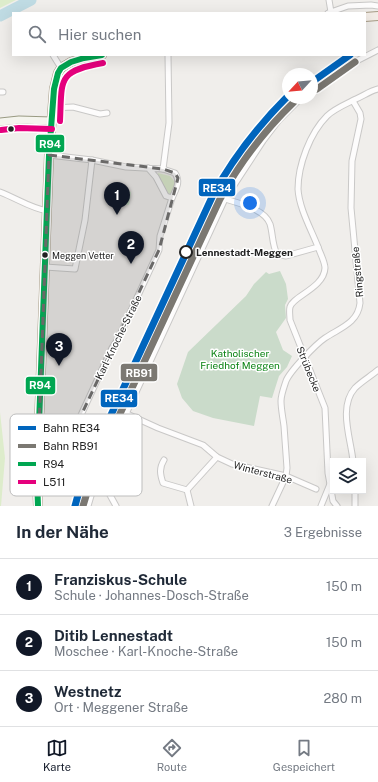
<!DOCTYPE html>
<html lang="de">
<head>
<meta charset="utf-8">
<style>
	:root { --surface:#fff; --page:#f6f6f7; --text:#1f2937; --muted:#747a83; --line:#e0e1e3; --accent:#111827 }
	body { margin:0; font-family:"Public Sans",sans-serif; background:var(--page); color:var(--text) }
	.controls { position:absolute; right:12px; bottom:12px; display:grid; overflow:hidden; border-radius:0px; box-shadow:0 4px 16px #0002 }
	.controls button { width:36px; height:36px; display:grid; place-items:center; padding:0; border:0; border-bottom:1px solid var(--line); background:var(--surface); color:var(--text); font:20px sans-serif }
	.compass { position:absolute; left:282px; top:68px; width:36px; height:36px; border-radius:50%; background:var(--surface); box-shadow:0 4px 16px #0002; rotate:244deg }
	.you { position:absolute; left:250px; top:203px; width:14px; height:14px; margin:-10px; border:3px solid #fff; border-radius:50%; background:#1a73e8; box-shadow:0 0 0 6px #1a73e833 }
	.badge { display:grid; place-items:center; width:26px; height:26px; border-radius:50%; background:var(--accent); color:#fff; font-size:13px; font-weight:700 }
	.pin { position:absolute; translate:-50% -33px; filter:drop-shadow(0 1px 2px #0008) }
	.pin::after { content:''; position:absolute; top:21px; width:14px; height:12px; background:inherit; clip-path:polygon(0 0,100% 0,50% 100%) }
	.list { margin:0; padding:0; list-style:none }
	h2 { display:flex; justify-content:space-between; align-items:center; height:52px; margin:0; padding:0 16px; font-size:17px }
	h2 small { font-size:13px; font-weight:400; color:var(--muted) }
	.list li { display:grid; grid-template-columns:26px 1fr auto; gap:12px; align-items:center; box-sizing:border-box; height:56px; padding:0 16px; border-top:1px solid var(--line) }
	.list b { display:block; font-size:15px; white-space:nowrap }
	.list p { margin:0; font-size:13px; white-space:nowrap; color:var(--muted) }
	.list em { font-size:13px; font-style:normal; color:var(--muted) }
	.icon { flex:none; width:22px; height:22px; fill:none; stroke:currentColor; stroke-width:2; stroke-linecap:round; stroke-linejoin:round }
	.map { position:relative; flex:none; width:378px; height:506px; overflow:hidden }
	.search { position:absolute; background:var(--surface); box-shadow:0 4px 16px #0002; left:12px; right:12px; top:12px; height:44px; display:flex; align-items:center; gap:10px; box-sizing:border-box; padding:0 14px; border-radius:0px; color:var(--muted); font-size:15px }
	.sheet { height:220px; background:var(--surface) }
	nav { display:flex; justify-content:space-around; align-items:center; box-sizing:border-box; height:56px; border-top:1px solid var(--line); background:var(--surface); font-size:11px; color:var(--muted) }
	nav a { display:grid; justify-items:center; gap:2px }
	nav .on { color:var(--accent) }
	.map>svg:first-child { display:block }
	.grass { fill:#ddeccb }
	.cemetery { fill:#cadbca }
	.park { fill:#daf5da }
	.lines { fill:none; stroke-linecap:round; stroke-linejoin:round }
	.river { stroke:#bfdbe3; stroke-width:11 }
	.minor-casing { stroke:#c9c8c7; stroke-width:7 }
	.secondary-casing { stroke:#999a82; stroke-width:9 }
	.primary-casing { stroke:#a79c86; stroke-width:10 }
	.minor { stroke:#fdfcfc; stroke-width:5 }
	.secondary { stroke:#f4f4ed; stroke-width:7 }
	.primary { stroke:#f3ede7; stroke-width:8 }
	.bus-1-casing { stroke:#fff; stroke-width:9 }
	.bus-2-casing { stroke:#fff; stroke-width:9 }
	.bus-1 { stroke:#00a651; stroke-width:6 }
	.bus-2 { stroke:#e5007d; stroke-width:6 }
	.rail-1-casing { stroke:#fff; stroke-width:10 }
	.rail-2-casing { stroke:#fff; stroke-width:10 }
	.rail-1 { stroke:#0065bd; stroke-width:7 }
	.rail-2 { stroke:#7b7872; stroke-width:7 }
	.marked { fill:#6a6968; fill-opacity:0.2; stroke:#6a6968; stroke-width:3; stroke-dasharray:8 5; stroke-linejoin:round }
	.bus-dot { fill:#222; stroke:#fff; stroke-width:1.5 }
	.stop-dot { fill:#fff; stroke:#222; stroke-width:2 }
	.labels { text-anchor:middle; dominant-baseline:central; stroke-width:3; stroke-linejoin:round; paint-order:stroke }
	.bus-label { font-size:9px; fill:#222; stroke:#fff; text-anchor:start }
	.stop-label { font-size:10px; font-weight:bold; fill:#222; stroke:#fff; text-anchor:start }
	.street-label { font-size:10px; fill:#222; stroke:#fff }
	.park-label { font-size:10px; fill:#0c8416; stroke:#fff }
	.key { fill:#fff; stroke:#bdbdbd; stroke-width:1 }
	.key-label { font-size:11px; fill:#222 }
	.line-badge { stroke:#fff; stroke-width:1.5 }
	.badge-label { font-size:11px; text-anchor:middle; font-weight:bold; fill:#fff }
</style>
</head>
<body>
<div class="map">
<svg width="378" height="506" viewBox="0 0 378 506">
	<rect width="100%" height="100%" fill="#f0eeeb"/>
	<g class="grass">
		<path d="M0 0H16L0 8Z"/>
		<path d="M158 173 170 176 175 182 172 194 165 193 158 177Z"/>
		<path d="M0 412 5 458 1 506H0Z"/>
	</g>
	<path class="cemetery" d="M280 271 286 284 288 299 285 305 286 318 276 332 283 350 292 356 287 367 279 376 272 398 260 396 254 426 213 418 193 411 182 398 177 384 188 352 246 296 254 284 266 272 269 274Z"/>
	<path class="park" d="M116 189 131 192 129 205 122 204 115 200Z"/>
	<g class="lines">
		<path class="river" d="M0 16 31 0"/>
		<g class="minor-casing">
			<g id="minor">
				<path d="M329 0 331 12"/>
				<path d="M328 13 348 6 371 5 378 6"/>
				<path d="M53 55 61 68"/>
				<path d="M312 89 339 70 378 50"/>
				<path d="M0 92H3"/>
				<path d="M53 108 73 107 100 114 107 113"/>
				<path d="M49 155 92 160 126 167 163 169 175 173C181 182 176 189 172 198L166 196 156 177 148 168"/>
				<path d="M163 169 169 123 168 55"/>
				<path d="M0 192C16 198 32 209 48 211"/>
				<path d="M225 199C238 203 265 209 270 224 273 234 272 245 277 254L286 256 318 247C311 229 299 208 298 189 298 165 310 133 327 116 334 109 346 104 356 99 363 96 370 91 378 89"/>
				<path d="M318 247C320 253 325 262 325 268 324 288 293 296 290 307 289 311 290 316 290 320L325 408 328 473 333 501 337 506"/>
				<path d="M45 267 75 269 85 220 92 160"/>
				<path d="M125 413 158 428 203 445 217 457 232 464 286 476 316 489"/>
				<path d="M38 455C51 452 62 452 69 441L112 348 118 339 159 250 160 236 172 198"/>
				<path d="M164 460C159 468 160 474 163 483L187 490 217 457"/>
				<path d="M353 461C351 439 338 407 355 388 362 381 371 376 378 370"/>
				<path d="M96 479 105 486 116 506"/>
				<path d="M187 490 191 506"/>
				<path d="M88 506 96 479 225 199 263 141 279 120 301 98"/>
				<path d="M272 506 286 476 287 468C286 454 285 440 284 426 283 418 281 409 281 401 281 395 284 387 286 381 290 371 316 344 325 338 340 328 358 323 360 303L351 208 352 161 361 119 360 113 353 101"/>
				<path d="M321 506 330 484"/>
				<path d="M355 506V491"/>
			</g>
		</g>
		<g class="secondary-casing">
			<path id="secondary" d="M0 122 19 120 52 121"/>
		</g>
		<g class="primary-casing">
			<g id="primary">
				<path d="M365 17 378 16"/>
				<path d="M38 506 37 477 49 155 54 89 58 73 61 68 71 62 84 58 102 55"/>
			</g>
		</g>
		<use href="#minor" class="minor"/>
		<use href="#secondary" class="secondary"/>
		<use href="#primary" class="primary"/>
		<g class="bus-1-casing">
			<path id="bus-1" d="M38 506 37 477 49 155 54 89 58 73 61 68 71 62 84 58 102 55"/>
		</g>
		<g class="bus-2-casing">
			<g id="bus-2">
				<path d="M60 121C62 79 57 71 103 63"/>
				<path d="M1 130 19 128 52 129"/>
			</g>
		</g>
		<use href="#bus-1" class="bus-1"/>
		<use href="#bus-2" class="bus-2"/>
		<g class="rail-1-casing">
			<g id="rail-1">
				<path d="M312 82 350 55"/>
				<path d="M75 506 81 484 91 458 213 195C233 158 258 126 288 96"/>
			</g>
		</g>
		<g class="rail-2-casing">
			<g id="rail-2">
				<path d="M317 89 355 62"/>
				<path d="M83 506 89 486 98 461 220 199C240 162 264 131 294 102"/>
			</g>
		</g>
		<use href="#rail-1" class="rail-1"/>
		<use href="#rail-2" class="rail-2"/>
	</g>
	<path class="marked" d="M49 155 163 169 175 173 178 178 159 250 69 441 60 451 38 455Z"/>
	<g class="bus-dot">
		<circle cx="11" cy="129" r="3.5"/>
		<circle cx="45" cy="255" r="3.5"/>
	</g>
	<circle class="stop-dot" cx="186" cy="252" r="6"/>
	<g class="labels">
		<g class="bus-label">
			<text x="52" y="255">Meggen Vetter</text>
		</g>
		<g class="stop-label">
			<text x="196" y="252">Lennestadt-Meggen</text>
		</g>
		<g class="street-label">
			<text transform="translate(357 272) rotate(-95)">Ringstraße</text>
			<text transform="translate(118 337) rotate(-64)">Karl-Knoche-Straße</text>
			<text transform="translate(309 369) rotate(68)">Strübecke</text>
			<text transform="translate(263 472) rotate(15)">Winterstraße</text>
		</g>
		<g class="park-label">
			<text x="240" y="353">Katholischer<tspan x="240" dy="12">Friedhof Meggen</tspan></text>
		</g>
	</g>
	<rect x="10" y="414" width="132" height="82" rx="6" class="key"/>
	<rect x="18" y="426" width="18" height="4" fill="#0065bd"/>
	<rect x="18" y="444" width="18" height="4" fill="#7b7872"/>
	<rect x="18" y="462" width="18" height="4" fill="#00a651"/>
	<rect x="18" y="480" width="18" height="4" fill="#e5007d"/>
	<g class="key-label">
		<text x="43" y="432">Bahn RE34</text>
		<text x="43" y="450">Bahn RB91</text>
		<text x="43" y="468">R94</text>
		<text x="43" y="486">L511</text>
	</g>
	<g class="line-badge">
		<rect x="35" y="134" width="30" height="19" rx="4" fill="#00a651"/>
		<rect x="198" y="178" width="38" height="19" rx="4" fill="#0065bd"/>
		<rect x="120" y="363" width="38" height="19" rx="4" fill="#7b7872"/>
		<rect x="25" y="376" width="31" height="19" rx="4" fill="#00a651"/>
		<rect x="100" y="389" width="38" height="19" rx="4" fill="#0065bd"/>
	</g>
	<g class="badge-label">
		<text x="50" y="148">R94</text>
		<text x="217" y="192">RE34</text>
		<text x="139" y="377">RB91</text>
		<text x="40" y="389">R94</text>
		<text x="119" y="402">RE34</text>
	</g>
</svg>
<div class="controls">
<button><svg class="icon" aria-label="layers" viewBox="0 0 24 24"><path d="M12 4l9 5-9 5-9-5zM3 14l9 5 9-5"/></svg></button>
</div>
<svg class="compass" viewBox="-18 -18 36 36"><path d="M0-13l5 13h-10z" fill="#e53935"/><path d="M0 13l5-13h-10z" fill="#747a83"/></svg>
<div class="you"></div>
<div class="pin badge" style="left:117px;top:215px">1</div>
<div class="pin badge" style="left:131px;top:264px">2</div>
<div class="pin badge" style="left:59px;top:366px">3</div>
<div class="search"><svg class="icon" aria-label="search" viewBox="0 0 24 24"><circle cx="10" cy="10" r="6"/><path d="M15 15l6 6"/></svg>Hier suchen</div>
</div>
<section class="sheet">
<h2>In der Nähe<small>3 Ergebnisse</small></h2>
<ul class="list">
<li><span class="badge">1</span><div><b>Franziskus-Schule</b><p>Schule · Johannes-Dosch-Straße</p></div><em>150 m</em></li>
<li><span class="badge">2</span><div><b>Ditib Lennestadt</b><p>Moschee · Karl-Knoche-Straße</p></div><em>150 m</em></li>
<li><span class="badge">3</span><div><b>Westnetz</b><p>Ort · Meggener Straße</p></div><em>280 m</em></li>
</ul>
</section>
<nav>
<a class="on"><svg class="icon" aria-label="map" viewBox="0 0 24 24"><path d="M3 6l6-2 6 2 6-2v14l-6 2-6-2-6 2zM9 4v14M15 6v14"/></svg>Karte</a>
<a><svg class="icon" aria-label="directions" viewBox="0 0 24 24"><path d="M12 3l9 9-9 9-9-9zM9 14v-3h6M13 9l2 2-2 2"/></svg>Route</a>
<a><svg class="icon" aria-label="saved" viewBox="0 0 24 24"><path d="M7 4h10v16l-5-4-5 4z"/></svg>Gespeichert</a>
</nav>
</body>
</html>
